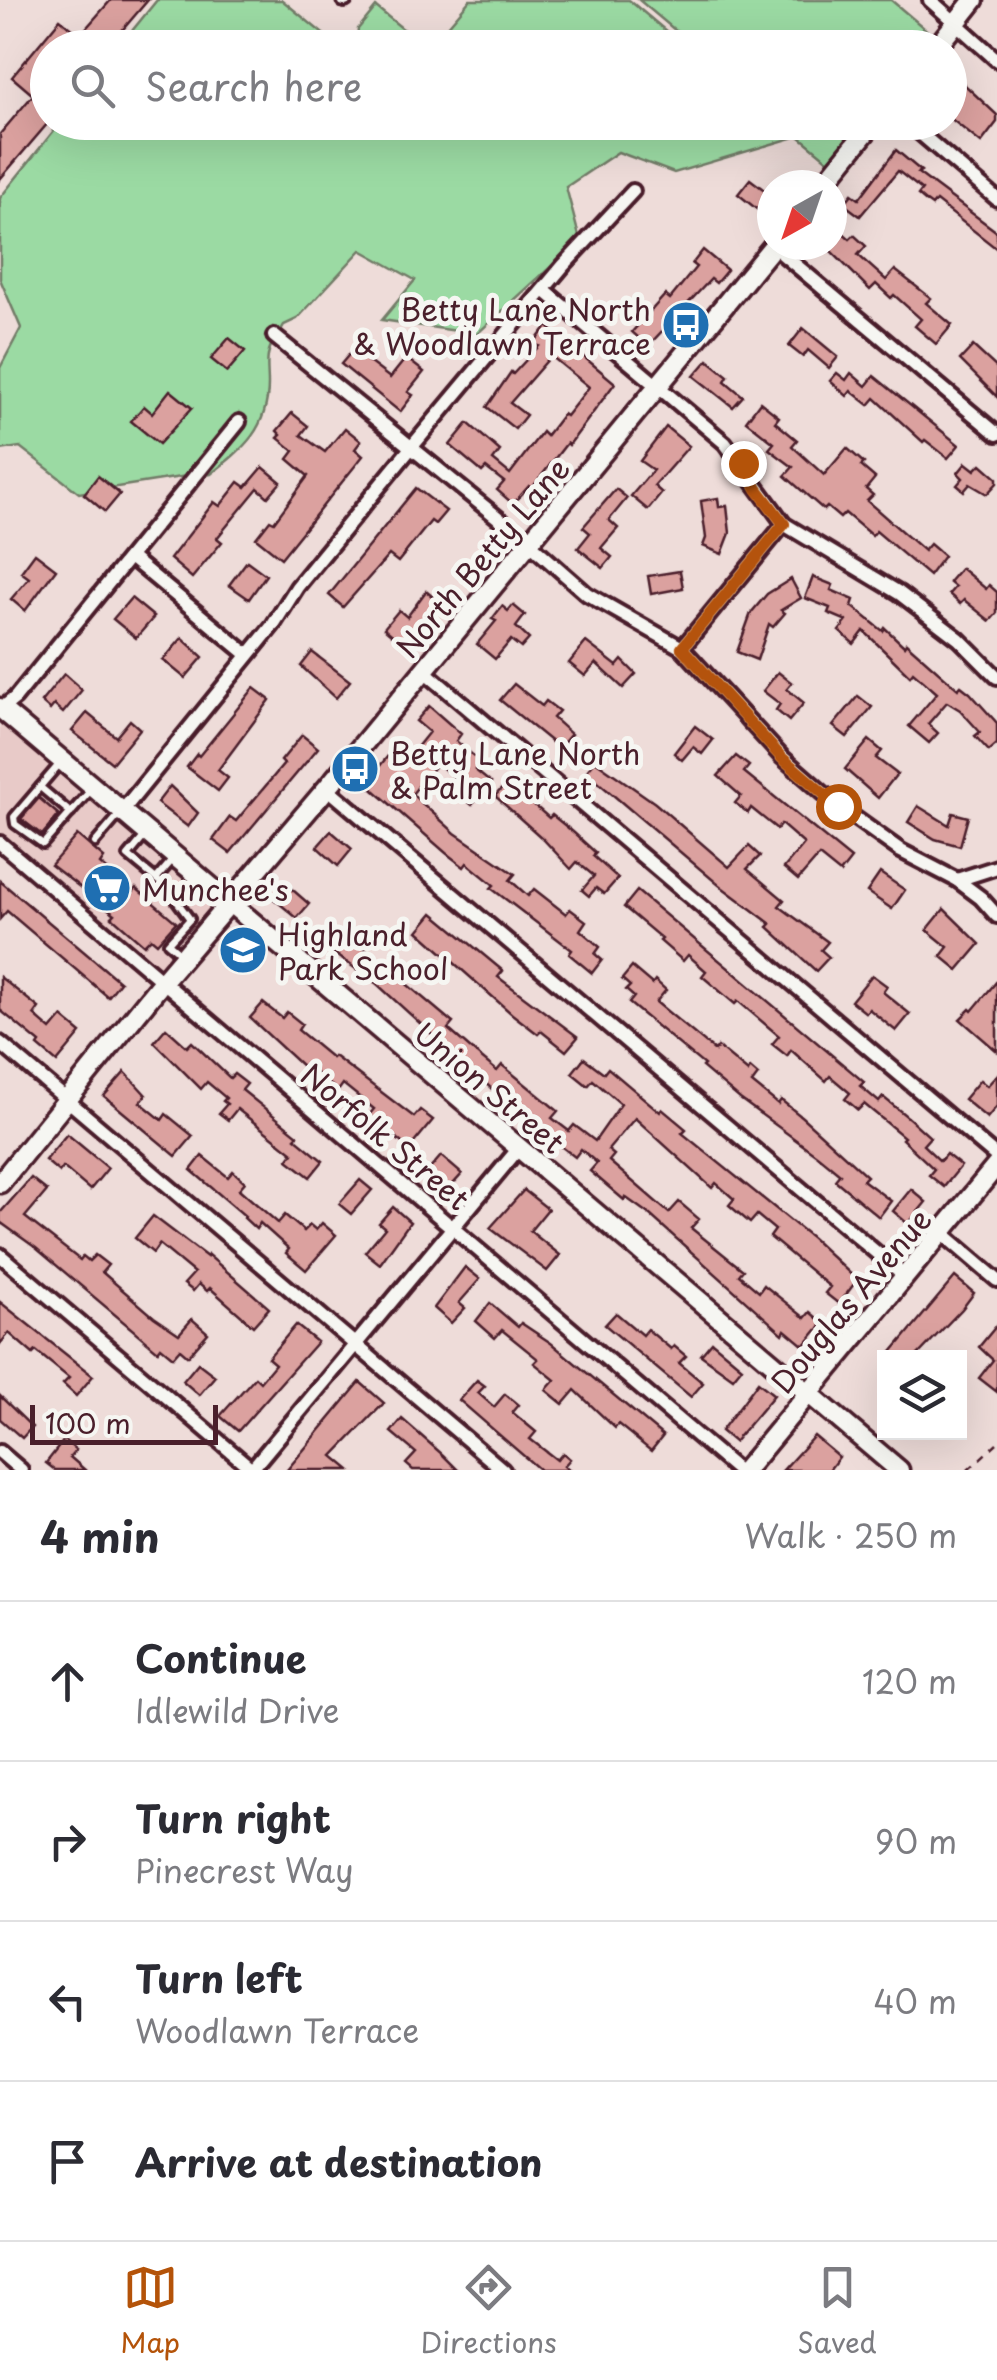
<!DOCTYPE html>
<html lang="en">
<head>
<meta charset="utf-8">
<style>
	:root { --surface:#fff; --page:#f7f7f7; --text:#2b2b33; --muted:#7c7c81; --line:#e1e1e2; --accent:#b45309 }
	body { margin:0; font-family:"Playpen Sans",sans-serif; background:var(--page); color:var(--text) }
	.controls { position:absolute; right:30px; bottom:30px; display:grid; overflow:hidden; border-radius:0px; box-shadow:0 10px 40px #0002 }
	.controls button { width:90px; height:90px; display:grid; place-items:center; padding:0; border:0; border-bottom:2px solid var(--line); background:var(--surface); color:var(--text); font:50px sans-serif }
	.compass { position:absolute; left:757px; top:170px; width:90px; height:90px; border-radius:50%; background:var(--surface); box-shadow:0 10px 40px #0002; rotate:220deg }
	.scale { position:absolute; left:30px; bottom:25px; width:188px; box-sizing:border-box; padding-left:10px; border:5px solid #4a1f2b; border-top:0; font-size:28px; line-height:35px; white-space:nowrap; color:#4a1f2b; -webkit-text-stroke:8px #f6f6f2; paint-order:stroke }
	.stop { position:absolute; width:30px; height:30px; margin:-22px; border:8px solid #b45309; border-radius:50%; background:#fff }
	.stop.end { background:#b45309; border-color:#fff; box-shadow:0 2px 10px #0008 }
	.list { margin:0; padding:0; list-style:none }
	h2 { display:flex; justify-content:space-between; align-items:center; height:130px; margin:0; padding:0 40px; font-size:42px }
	h2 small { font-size:32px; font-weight:400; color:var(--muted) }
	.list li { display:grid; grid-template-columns:65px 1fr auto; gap:30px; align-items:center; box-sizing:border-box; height:160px; padding:0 40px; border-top:2px solid var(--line) }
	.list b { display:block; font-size:38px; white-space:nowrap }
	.list p { margin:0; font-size:32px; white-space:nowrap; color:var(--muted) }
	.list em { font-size:32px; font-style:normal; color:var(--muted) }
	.icon { flex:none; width:55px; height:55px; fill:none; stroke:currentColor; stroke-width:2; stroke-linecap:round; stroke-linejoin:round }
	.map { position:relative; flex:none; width:997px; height:1470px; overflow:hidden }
	.search { position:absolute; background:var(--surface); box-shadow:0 10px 40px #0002; left:30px; right:30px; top:30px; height:110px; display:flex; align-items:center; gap:25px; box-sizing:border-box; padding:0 35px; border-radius:55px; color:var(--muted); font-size:38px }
	.sheet { height:770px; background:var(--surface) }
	nav { display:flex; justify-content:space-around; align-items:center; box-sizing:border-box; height:140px; border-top:2px solid var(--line); background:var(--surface); font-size:28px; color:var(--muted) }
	nav a { display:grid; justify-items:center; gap:5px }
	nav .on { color:var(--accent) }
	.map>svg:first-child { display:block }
	.built { fill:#e8cac8 }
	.green { fill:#9bdaa3; stroke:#727c67; stroke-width:2.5 }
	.building { fill:#dba19f; stroke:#4a1f2b; stroke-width:2.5 }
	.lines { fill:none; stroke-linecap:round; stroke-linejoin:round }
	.lane-casing { stroke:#4a1f2b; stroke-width:14 }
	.street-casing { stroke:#4a1f2b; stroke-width:20 }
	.secondary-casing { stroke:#4a1f2b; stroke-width:25 }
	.path { stroke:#4a1f2b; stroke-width:2.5; stroke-dasharray:8 8; stroke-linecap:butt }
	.lane { stroke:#f6f6f2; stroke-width:6 }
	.street { stroke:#f6f6f2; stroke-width:12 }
	.secondary { stroke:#f6f6f2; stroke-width:18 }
	.route { stroke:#b45309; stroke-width:12 }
	.labels { text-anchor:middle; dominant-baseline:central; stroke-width:10; stroke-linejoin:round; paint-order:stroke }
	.poi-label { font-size:30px; fill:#4a1f2b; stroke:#f6f6f2; text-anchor:start }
	.street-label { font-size:30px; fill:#4a1f2b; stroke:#f6f6f2 }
</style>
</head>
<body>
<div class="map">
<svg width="997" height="1470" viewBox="0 0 997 1470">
	<rect width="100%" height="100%" fill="#eedcd9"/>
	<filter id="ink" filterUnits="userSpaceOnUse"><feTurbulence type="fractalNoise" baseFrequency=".01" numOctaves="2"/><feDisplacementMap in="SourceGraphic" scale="20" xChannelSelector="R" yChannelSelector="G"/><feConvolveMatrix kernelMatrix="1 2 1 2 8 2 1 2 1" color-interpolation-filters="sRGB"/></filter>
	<g filter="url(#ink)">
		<path class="built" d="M0 719 221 903 163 971 0 833Z"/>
		<g class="green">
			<path d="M157 0H282L339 47H119Z"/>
			<path d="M470 0H629L685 47H430Z"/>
			<path d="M639 0H891L931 34 920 47H695Z"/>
			<path d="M376 7 425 47H356L358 29Z"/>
			<path d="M774 122 792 138 674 173 618 152 566 187 580 240 477 334 382 320 415 280 361 250 297 319 284 325 280 332 273 327 265 337 272 344C265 356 268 370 268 384 268 429 244 448 211 474L205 475 248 421 239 413 187 476 79 493 20 447 0 450V368L21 328 0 279V198L60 123Z"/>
			<path d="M783 123H860L829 161Z"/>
		</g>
		<g class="building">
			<path d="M111 0H148L107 48H48V123L0 179V134L33 95 12 77 60 19 80 35Z"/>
			<path d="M950 71 997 115V122L981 143 950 118Z"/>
			<path d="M896 150 921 171 918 173 997 232V249L936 201 932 206 925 201 918 195 922 190 898 171 860 216 844 204 852 194 859 199Z"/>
			<path d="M750 179 771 195 759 211 738 194Z"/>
			<path d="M832 223 850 239 854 235 866 246 858 255 886 280 895 270 931 298 926 303 952 325 936 344 915 326 921 319 894 295 891 298 876 284 870 290 825 245H832Z"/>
			<path d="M703 250 727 270 716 283 711 279 648 346 632 332 665 295 670 299 696 267 692 264Z"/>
			<path d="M547 326 615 383 569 445 567 443 532 488 529 486 513 504 497 490 504 482 486 468 482 472 450 445 468 423 500 451 493 460 510 474 542 432 546 436 563 414 566 416 589 387 551 356 510 403 526 415 515 429 487 407 511 372 513 374 539 346 534 343Z"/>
			<path d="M803 328 838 357 829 368 808 350 803 357 789 346Z"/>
			<path d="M229 338 245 351 227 372 211 359Z"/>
			<path d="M973 346 997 368V397L960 360Z"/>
			<path d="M353 350 390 378 406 358 424 372 408 392 413 395 400 412 341 364Z"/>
			<path d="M708 360 728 376 725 381 743 396 733 407 694 376Z"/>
			<path d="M837 373 846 380 851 373 866 386 874 376 959 445 948 458 925 440 923 442 875 398 869 405 851 391 847 396 830 381Z"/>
			<path d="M170 390 192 408 159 444 131 421 144 406 152 413Z"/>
			<path d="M760 402 779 417 775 422 797 440 792 446 824 475 847 448 864 463 861 466 875 478 866 489 873 495 867 501 924 551 930 544 944 556 929 576 876 531 872 536 845 513 840 518 827 507 824 510 785 476 793 467 769 449 774 443 746 421Z"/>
			<path d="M292 413 308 426 301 435 325 452 345 428 361 441 355 449 363 456 281 558 256 538 270 520 274 522 308 476 288 459 294 451 278 438 281 435 277 431Z"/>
			<path d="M666 427 689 446 654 486 662 493 648 510 631 496 653 470 640 461Z"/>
			<path d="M966 463 975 470 981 464 997 478V483L987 494 970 484 964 491 957 485 963 478 958 473Z"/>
			<path d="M263 467 281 482 268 497 258 488 217 538 222 542 192 578 170 559 214 502 220 506 239 482 246 487Z"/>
			<path d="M98 476 120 494 105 512 84 494Z"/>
			<path d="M416 488 446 511 435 524 431 521 398 562 389 555 343 607 329 595Z"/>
			<path d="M616 489 627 498 609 520 618 528 601 548 612 557 603 568 578 548 590 533 583 527Z"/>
			<path d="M718 498 719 507 727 506 730 533 722 554 703 546 706 538 701 501Z"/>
			<path d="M35 553 56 569 25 611 11 599 29 578 21 572Z"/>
			<path d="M247 561 266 575 249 599 229 585Z"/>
			<path d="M961 568 986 589 989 585 997 592V613L990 621 964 600 960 604 949 594 955 587 949 582Z"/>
			<path d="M680 571 683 588 651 594 648 576Z"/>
			<path d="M813 577 833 585 831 590 854 600 852 606 883 631 885 628 904 646 906 643 958 689 961 686 970 693 997 723V744L989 751 975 736 980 732 960 710 947 702 928 724 938 733 929 743 909 726 937 693 913 672 910 676 864 631 854 644 839 631 847 621 828 613 830 608 805 598Z"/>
			<path d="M791 579 801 598 781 610 785 613 773 627 769 624 757 660 737 652 751 613 767 594Z"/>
			<path d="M426 591 440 603 404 645 384 628 399 610 407 617Z"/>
			<path d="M131 598 154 617 136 638 113 619Z"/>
			<path d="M513 605 525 615 516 627 529 639 521 648 511 640 495 659 477 644 496 621 492 619 502 606 508 611Z"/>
			<path d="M182 638 203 657 185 678 163 660Z"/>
			<path d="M586 642 617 666 622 660 636 674 623 688 596 663 585 676 569 663Z"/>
			<path d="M312 652 350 681 336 698 301 666Z"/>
			<path d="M778 672 792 683 787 689 804 703 789 721 776 710 780 704 763 691Z"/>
			<path d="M64 674 82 690 63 713 54 705 50 710 41 702Z"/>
			<path d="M514 684 542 706 546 701 559 711 553 718 571 734 559 748 500 700Z"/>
			<path d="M254 688 270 700 218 770 228 778 218 791 187 767 197 754 199 756Z"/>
			<path d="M858 696 872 707 847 737 833 726Z"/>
			<path d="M429 706 461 734 456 741 482 763 475 770 491 783 472 805 457 792 463 785 437 763 412 794 455 833 515 874 510 880 528 896 534 889 566 914 570 909 586 921 580 930 600 947 595 954 602 960 592 973 569 954 572 950 491 888 494 885 467 863 464 867 446 853 366 783 400 741 413 752 429 732 416 721Z"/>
			<path d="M87 713 116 737 130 720 140 729 112 763 72 731Z"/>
			<path d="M695 726 713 740 702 754 693 747 682 760 674 753Z"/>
			<path d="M302 735 318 748 230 853 213 840 230 817 236 821 284 764 281 761Z"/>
			<path d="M869 740 882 751 876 758 897 774 878 798 845 769Z"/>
			<path d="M736 756 749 766 744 772 851 859 840 873 819 856 798 880 784 868 804 844 781 824 777 829 751 808 748 813 735 803 741 796 718 776Z"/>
			<path d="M595 761 655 803 729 867 749 846 760 856 747 869 784 900 779 906 828 942 821 950 829 957 816 971 768 927 771 924 719 885 586 772Z"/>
			<path d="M508 782 549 818 552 815 573 832 596 853 593 856 618 878 604 894 596 888 589 896 582 890 594 876 577 862 571 869 543 839 495 796Z"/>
			<path d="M170 786 198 813 188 827 157 803Z"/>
			<path d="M39 798 59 815 42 835 21 819Z"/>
			<path d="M918 806 949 825 953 813 968 817 960 846 935 839 908 822Z"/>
			<path d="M331 831 352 849 338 866 317 847Z"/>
			<path d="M77 835 104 858 100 864 133 892 136 888 176 922 157 943 151 938 144 945 112 917 115 914 51 865Z"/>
			<path d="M880 873 905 890 892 909 867 892Z"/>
			<path d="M0 881 120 982 108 997 7 911 0 919Z"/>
			<path d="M286 884 309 904 297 918 274 899Z"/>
			<path d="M637 891 864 1082 860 1086 879 1102 883 1097 910 1119 930 1137 923 1145 940 1161 946 1154 961 1166 944 1187 929 1175 934 1169 902 1139 904 1137 864 1104 858 1110 845 1099 850 1093 830 1076 826 1081 791 1050 787 1056 772 1044 779 1036 738 1001 735 1004 702 976 706 971 688 955 683 961 660 941 662 939 624 907Z"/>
			<path d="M944 909 980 944 958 970 941 956 948 947 927 930Z"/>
			<path d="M433 913 503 971 498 977 578 1037 566 1051 541 1031 538 1034 512 1014 418 931Z"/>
			<path d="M346 933 453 1023 448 1029 479 1056 497 1071 502 1065 558 1111 552 1118 569 1131 574 1125 595 1141 621 1104 593 1080 588 1086 572 1073 584 1058 604 1073 608 1068 660 1112 662 1109 686 1129 682 1133 812 1238 857 1280 839 1304 825 1293 830 1287 770 1237 775 1230 757 1215 750 1223 729 1205 734 1199 716 1183 712 1188 635 1118 608 1150 614 1155 609 1161 669 1213 679 1202 699 1219 691 1228 743 1270 739 1275 759 1292 764 1285 805 1318 810 1312 823 1323 804 1346 785 1330 783 1334 650 1215 625 1197 624 1200 590 1171 597 1163 581 1149 575 1157 549 1137 525 1116 528 1112 497 1086 493 1090 377 984 331 951Z"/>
			<path d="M632 967 652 984 655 980 666 990 656 1002 715 1051 718 1047 748 1072 750 1068 758 1075 752 1083 778 1104 781 1100 802 1117 867 1176 863 1180 891 1201 879 1217 835 1180 840 1174 818 1156 740 1099 702 1067 704 1065 629 1003 634 997 626 990 630 986 622 979Z"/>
			<path d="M872 975 887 986 883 992 910 1014 896 1031 869 1009 866 1013 851 1001Z"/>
			<path d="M0 977 39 1008 34 1015 51 1030 62 1017 81 1033 57 1062 38 1046 40 1043 0 1010Z"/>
			<path d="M997 981V1051L960 1019 970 1009 972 1011Z"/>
			<path d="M263 1003 282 1018 287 1012 302 1024 298 1030 332 1058 334 1056 414 1117 420 1110 433 1120 409 1149 369 1115 374 1109 343 1084 338 1091 306 1065 304 1068 250 1018Z"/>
			<path d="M166 1028 187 1047 192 1042 230 1078 234 1074 247 1084 242 1090 298 1135 295 1138 323 1161 310 1177 288 1160 293 1153 237 1109 228 1120 219 1113 227 1104 223 1101 226 1098 207 1082 201 1089 154 1042Z"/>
			<path d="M125 1072 146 1095 140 1102 162 1120 166 1114 193 1136 176 1156 104 1096Z"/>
			<path d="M997 1075V1106L987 1118 964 1099 980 1080 987 1086Z"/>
			<path d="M67 1134 108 1168 90 1190 63 1167 59 1172 45 1160Z"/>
			<path d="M202 1156 228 1177 233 1171 245 1182 239 1189 278 1223 285 1215 304 1231 310 1225 316 1230 322 1223 336 1235 306 1270 286 1253 289 1249 260 1223 256 1229 244 1218 245 1216 191 1170Z"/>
			<path d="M441 1156 462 1174 444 1194 423 1177Z"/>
			<path d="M31 1178 47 1191 25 1217 80 1260 83 1256 89 1261 95 1255 108 1265 102 1272 154 1317 179 1334 192 1319 208 1333 188 1356 180 1349 173 1357 161 1347 158 1351 36 1248 0 1222V1213Z"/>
			<path d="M360 1180 372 1190 351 1214 339 1204Z"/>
			<path d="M911 1189 926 1202 908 1224 893 1211Z"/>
			<path d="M524 1190 548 1209 530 1231 560 1255 547 1271 490 1228Z"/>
			<path d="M393 1207 410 1222 380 1264 365 1252 385 1228 379 1223Z"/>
			<path d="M153 1216 207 1257 208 1255 269 1308 253 1326 210 1288 207 1291 199 1284 193 1291 184 1284 194 1273 159 1244 153 1253 135 1238Z"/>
			<path d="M465 1267 480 1279 459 1303 465 1308 451 1323 434 1308Z"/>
			<path d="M955 1277 974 1293 962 1309 915 1358H887Z"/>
			<path d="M0 1302 93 1376 76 1396 63 1384 69 1378 36 1351 33 1354 9 1333 0 1344Z"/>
			<path d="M490 1303 518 1327 521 1323 551 1343 663 1436 651 1451 618 1424 615 1428 575 1390 563 1404 546 1390 555 1380 534 1363 538 1359 502 1330 495 1338 476 1321Z"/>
			<path d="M616 1313 642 1335 647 1329 671 1349 674 1346 686 1356 679 1363 703 1383 691 1397 605 1325Z"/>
			<path d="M296 1325 317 1342 238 1431 220 1416 255 1377 260 1382 275 1364 268 1358Z"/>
			<path d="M997 1325V1392L979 1378 993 1360 979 1347Z"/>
			<path d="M712 1342 742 1367 733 1378 701 1355Z"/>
			<path d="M198 1363 215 1376 199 1395 183 1381Z"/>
			<path d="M477 1380 485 1386 478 1393 494 1407 505 1394 518 1405 512 1412 536 1432 530 1439 557 1460 563 1453 570 1459 564 1466 569 1470H540L459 1400Z"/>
			<path d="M360 1382 384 1403 333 1456 350 1470H287Z"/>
			<path d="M758 1382 774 1395 734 1442 721 1431Z"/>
			<path d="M0 1396 32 1427 22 1438 0 1419Z"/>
			<path d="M402 1419 443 1455 458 1470H413L406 1464 416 1453 391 1432Z"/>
			<path d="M814 1436 839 1457 829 1470H783Z"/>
			<path d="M64 1440 76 1450 70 1457 85 1470H55L46 1463Z"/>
		</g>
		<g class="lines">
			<g class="lane-casing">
				<g id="lane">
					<path d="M62 761 14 817 15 824 43 844 90 791"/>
					<path d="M40 787 71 813"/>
					<path d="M144 837 128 856 167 888 190 919 168 943 181 954"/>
					<path d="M95 843 119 815"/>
					<path d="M156 879 175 857"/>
				</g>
			</g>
			<g class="street-casing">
				<g id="street">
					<path d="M344 0H345"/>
					<path d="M930 0 997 60"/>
					<path d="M907 122 997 199"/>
					<path d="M773 246 997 434"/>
					<path d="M545 291 725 443 784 524 899 593 959 639 997 677"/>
					<path d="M274 336 529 543 587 594 682 648 782 757 838 806 901 851 957 880 981 898 997 916"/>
					<path d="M130 557 248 655"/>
					<path d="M682 648 784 524"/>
					<path d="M423 670 997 1157"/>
					<path d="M0 710 15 698 239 422"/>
					<path d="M327 788 904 1276"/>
					<path d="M123 810 273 625 297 587 410 449 563 266 633 191"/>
					<path d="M0 843 737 1470"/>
					<path d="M957 880 997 867"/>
					<path d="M0 1043 503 1470"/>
					<path d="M942 1233 997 1280"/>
					<path d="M0 1255 253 1470"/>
					<path d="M0 1452 21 1470"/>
					<path d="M251 1470 519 1148"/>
				</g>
			</g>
			<g class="secondary-casing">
				<g id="secondary">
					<path d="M936 48 974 0"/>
					<path d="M823 185 874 122"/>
					<path d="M0 708 899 1470"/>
					<path d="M0 1183 163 981 327 788 774 245"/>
					<path d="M745 1470 997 1165"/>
				</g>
			</g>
			<path class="path" d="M968 1470 997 1443"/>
			<use href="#lane" class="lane"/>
			<use href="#street" class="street"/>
			<use href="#secondary" class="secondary"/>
		</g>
	</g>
	<g class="lines" filter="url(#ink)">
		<path class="route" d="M743 463 757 489 784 524 682 648 782 758 838 806"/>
	</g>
	<defs>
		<g id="bus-disc" transform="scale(2.5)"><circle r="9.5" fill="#1f6fb2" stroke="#f6f6f2"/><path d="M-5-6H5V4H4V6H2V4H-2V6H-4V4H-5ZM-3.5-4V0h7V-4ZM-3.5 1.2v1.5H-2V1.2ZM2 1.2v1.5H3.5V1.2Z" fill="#fff"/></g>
		<g id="supermarket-disc" transform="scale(2.5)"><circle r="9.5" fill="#1f6fb2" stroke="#f6f6f2"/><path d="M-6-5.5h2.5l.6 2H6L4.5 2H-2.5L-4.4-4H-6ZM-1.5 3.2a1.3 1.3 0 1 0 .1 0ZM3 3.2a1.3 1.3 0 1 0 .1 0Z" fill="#fff"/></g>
		<g id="school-disc" transform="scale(2.5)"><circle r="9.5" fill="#1f6fb2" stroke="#f6f6f2"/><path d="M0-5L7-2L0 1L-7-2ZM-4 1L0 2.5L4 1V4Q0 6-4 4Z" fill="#fff"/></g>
	</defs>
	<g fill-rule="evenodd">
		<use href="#bus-disc" x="686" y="325"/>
		<use href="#bus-disc" x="355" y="769"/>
		<use href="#supermarket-disc" x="107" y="888"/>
		<use href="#school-disc" x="243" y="950"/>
	</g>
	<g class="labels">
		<g class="poi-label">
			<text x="651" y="308" text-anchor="end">Betty Lane North<tspan x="651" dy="34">&amp; Woodlawn Terrace</tspan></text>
			<text x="390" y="752">Betty Lane North<tspan x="390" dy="34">&amp; Palm Street</tspan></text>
			<text x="142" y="888">Munchee's</text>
			<text x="278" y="933">Highland<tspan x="278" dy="34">Park School</tspan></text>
		</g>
		<g class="street-label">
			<text transform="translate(482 557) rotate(-50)">North Betty Lane</text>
			<text transform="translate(490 1087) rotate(40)">Union Street</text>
			<text transform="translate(386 1136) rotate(40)">Norfolk Street</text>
			<text transform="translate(850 1300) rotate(-50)">Douglas Avenue</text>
		</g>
	</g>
</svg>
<div class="controls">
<button><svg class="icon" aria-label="layers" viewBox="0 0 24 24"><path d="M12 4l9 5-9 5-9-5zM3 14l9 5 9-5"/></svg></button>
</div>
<svg class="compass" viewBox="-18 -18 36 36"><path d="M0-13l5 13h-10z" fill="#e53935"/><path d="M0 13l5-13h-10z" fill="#7c7c81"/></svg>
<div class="scale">100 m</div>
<div class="stop" style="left:838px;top:806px"></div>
<div class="stop end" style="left:743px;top:463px"></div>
<div class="search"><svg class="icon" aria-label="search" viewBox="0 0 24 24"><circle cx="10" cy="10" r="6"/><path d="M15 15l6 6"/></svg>Search here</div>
</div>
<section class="sheet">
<h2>4 min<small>Walk · 250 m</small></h2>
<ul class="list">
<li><svg class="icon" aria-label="ahead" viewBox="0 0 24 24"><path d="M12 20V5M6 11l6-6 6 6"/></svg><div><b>Continue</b><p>Idlewild Drive</p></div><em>120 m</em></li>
<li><svg class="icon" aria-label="right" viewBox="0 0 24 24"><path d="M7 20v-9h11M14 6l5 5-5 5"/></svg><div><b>Turn right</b><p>Pinecrest Way</p></div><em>90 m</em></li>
<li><svg class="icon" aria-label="left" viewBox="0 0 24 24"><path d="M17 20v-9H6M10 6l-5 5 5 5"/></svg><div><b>Turn left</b><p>Woodlawn Terrace</p></div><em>40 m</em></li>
<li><svg class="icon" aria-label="arrive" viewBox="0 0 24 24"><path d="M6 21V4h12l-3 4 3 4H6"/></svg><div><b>Arrive at destination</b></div></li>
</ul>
</section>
<nav>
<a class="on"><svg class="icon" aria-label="map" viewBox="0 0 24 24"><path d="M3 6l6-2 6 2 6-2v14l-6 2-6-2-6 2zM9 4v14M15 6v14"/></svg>Map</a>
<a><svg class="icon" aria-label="directions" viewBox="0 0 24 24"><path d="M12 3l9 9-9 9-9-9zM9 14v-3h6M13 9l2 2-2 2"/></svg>Directions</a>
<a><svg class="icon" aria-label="saved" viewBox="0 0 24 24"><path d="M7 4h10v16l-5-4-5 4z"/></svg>Saved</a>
</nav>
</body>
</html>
